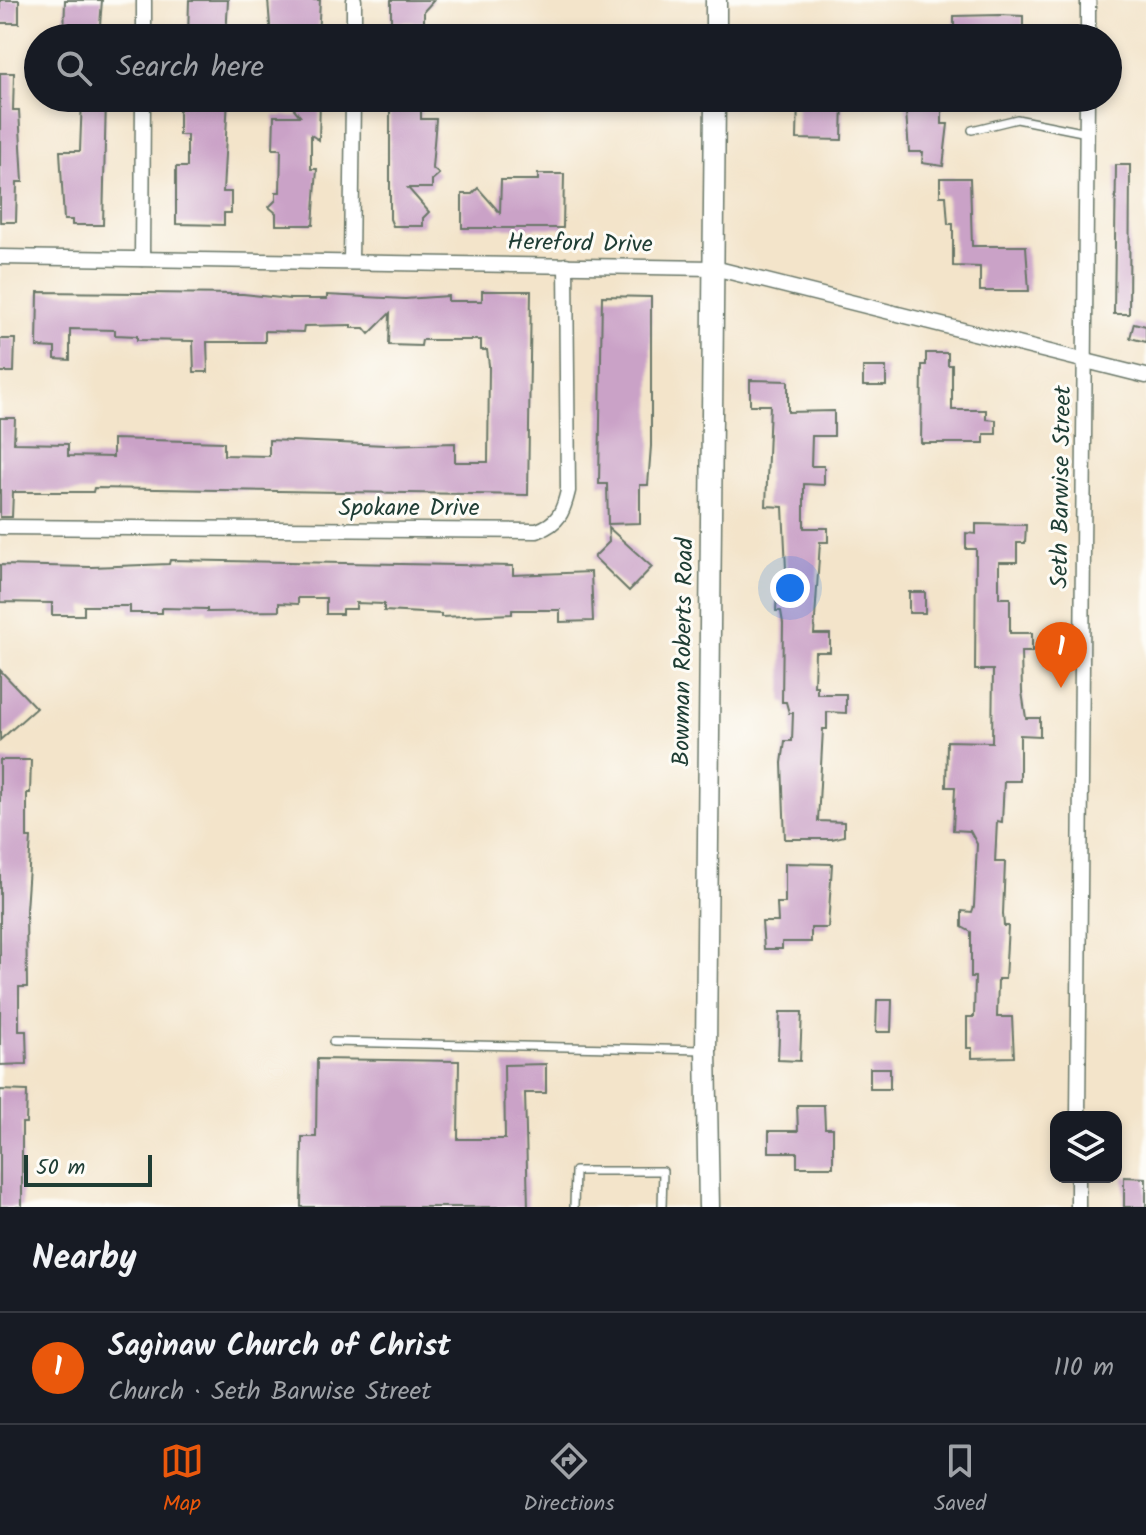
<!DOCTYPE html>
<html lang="en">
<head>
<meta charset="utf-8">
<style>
	:root { --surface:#171b24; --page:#242831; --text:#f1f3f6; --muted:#9ea1a6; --line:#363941; --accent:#ea580c }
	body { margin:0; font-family:Kalam,sans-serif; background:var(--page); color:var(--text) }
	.controls { position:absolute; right:24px; bottom:24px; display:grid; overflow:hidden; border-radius:16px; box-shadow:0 4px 12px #0003 }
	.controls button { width:72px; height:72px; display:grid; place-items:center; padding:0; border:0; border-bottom:2px solid var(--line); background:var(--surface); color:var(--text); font:40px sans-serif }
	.scale { position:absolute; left:24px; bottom:20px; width:128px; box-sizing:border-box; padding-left:8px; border:4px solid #1f3d34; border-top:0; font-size:22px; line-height:28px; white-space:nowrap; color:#1f3d34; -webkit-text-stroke:6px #fdfcf7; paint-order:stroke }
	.you { position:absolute; left:790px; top:588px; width:28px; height:28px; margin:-20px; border:6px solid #fff; border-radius:50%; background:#1a73e8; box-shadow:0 0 0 12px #1a73e833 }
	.badge { display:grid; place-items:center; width:52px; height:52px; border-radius:50%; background:var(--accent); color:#fff; font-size:26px; font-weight:700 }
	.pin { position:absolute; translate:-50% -66px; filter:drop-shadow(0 2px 4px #0008) }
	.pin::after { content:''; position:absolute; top:42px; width:28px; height:24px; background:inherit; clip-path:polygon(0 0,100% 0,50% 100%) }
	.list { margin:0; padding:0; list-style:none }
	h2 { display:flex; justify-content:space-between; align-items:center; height:104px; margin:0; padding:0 32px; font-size:34px }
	h2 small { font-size:26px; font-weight:400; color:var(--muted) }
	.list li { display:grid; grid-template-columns:52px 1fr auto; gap:24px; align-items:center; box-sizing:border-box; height:112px; padding:0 32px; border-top:2px solid var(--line) }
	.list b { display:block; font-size:30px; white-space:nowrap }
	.list p { margin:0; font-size:26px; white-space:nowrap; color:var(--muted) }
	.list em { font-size:26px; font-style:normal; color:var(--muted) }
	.icon { flex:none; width:44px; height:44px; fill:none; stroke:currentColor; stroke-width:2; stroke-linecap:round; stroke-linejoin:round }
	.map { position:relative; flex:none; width:1146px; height:1207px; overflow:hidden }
	.search { position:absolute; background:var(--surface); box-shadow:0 4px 12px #0003; left:24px; right:24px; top:24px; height:88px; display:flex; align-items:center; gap:20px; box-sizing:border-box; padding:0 28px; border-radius:44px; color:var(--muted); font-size:30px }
	.sheet { height:216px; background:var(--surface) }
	nav { display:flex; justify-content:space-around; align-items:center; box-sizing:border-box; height:112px; border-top:2px solid var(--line); background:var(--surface); font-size:22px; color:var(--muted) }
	nav a { display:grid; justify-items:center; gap:4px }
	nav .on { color:var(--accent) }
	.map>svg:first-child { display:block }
	.building { fill:#caa2c7 }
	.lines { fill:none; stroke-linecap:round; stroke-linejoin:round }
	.lane-casing { stroke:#697768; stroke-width:10 }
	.street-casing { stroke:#697768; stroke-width:17 }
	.secondary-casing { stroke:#697768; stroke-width:23 }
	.lane { stroke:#fff; stroke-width:7 }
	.street { stroke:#fff; stroke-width:14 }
	.secondary { stroke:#fff; stroke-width:20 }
	.labels { text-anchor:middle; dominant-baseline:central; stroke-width:6; stroke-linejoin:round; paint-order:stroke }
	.street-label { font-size:24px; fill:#1f3d34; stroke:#fdfcf7 }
</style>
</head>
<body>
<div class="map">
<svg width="1146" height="1207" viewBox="0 0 1146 1207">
	<rect width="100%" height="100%" fill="#fdfcf7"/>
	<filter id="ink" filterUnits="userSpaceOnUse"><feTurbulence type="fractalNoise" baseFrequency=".0125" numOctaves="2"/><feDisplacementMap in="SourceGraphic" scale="16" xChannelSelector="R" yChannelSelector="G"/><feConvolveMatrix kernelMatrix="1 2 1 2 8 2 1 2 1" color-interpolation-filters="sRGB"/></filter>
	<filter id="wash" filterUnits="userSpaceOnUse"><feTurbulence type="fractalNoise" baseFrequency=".006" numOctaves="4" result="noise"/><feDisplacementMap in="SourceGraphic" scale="32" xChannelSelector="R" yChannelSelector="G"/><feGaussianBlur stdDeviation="1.8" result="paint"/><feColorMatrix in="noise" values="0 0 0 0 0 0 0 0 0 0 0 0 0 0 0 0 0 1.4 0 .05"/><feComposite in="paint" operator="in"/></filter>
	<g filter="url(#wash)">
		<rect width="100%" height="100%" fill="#f3e4ca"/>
		<g id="blocks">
			<g class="building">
				<rect x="0" y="0" width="19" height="23"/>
				<path d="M65 0H102L99 38H64Z"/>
				<path d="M189 0H228L226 38H188Z"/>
				<path d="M268 0H320L318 38H271Z"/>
				<path d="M391 0H434L424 11V22H391Z"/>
				<path d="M1000 15 1023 16V38H954V16Z"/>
				<path d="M0 73H14L13 110H19L23 182H17L16 222H0Z"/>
				<path d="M82 98H106L103 225H72V220H64L60 151H80Z"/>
				<path d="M179 98H228L223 192H231V213H224V225L176 224V167H187V135H179Z"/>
				<path d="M285 98H320L319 140 311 135V169H317L313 225H276V213L269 207 276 200V192H280L281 149H273L274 116H300Z"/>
				<path d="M390 98H421V119H436L432 168 439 174 432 180V188H408L429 212 423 218V226H393L390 219Z"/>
				<path d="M798 98H843L842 140 797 139Z"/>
				<path d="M905 98H942V124H948L943 166 922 163 923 152H909Z"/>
				<path d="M1116 165H1130L1129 314H1114Z"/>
				<path d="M538 174H564L563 228H462V194H472L478 188 500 213 501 180H538Z"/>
				<path d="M940 178H970L972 246H1026L1029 291H980V267L953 266V224H948L946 196H940Z"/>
				<path d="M482 291H531L528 495 94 488 93 492H13L12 517H0V418H15L14 443 68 444V456L113 457V439L224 442V455L269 456V440L386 445 455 443V462H488L489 365 487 350H481V340H422L421 346 389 345 390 313 369 334 364 328H351V325L304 326 303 332 265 331V342H207L208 372H194L193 341 137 340V336L115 335V330L70 329V360L55 359V348L37 347 38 292 243 294 290 299H327V295L405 299 448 296V301H482Z"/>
				<path d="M602 296 651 297V446L648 485H640V523L608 524 607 484H599Z"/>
				<path d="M1134 323 1146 326V342L1130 338Z"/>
				<path d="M0 339H15L14 372H0Z"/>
				<path d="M926 353H948V365H952V410H986V419L996 420V434H984V443H921L922 365H926Z"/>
				<rect x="863" y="367" width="23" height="19"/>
				<path d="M750 380 788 381V412L834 411V436H812L811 466H824V485L804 484V528H828V542H820L814 634H830V652H815L814 686H817V694H846V713L827 712V729H823L818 821 844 822V836L832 839H785L782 763 785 741H792L793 713H789L786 702H782L783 623 781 611H776L777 590H787L783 507 766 506 770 405H750Z"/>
				<path d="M976 524 1026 525 1025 543H1017V562H999V598H1010V633H1032V652H1021L1022 692 1026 718H1040V736L1020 735V781H1004L1002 822 997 821 995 862H1005L1003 914 1004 926H1008L1005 979H998L997 1017H1012L1014 1057 972 1058V1048H967V1017H974L975 977H971V932L962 927V911L972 912 974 906 977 844 970 831 953 830 955 787H946L947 741 992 742 993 670H975L976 549H966V533L976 534Z"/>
				<path d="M608 527 652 567 629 591 594 557 609 542Z"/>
				<path d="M170 560 513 566V575L591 572 593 621 560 622V610H512V614L441 617V614L384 611V604L356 603V609H342V614H326V598H298V604L279 603V611L207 612V609L162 608V613H130V606H84V615H52V603L0 602V565L91 567 169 564Z"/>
				<rect x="909" y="592" width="16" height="21"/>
				<path d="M0 670 36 708 0 740Z"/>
				<path d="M0 760H31L30 793H27V838H31L26 910 27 987H19V1031H26L27 1064 0 1065Z"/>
				<path d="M785 863 832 864 828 928H811V942H782V949H764L762 922H778L777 903H785Z"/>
				<path d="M877 1000H892L891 1032H876Z"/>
				<path d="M780 1012H802L800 1061 778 1060Z"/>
				<path d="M317 1059 459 1061 458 1139H505L504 1065 546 1064V1093H525L528 1207H301L302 1137H316Z"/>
				<rect x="870" y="1068" width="20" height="21"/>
				<path d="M0 1090 27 1091 26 1123H22V1207H0Z"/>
				<path d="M797 1105H824L825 1128H833V1167H797V1152H769V1131H798Z"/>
				<path d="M1124 1177 1146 1178V1207H1124Z"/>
			</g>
		</g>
	</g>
	<g filter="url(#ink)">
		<use href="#blocks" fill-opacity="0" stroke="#697768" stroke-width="2"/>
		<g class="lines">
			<g class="lane-casing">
				<g id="lane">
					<path d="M972 130 1017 119 1087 133"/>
					<path d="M333 1042 704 1050"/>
					<path d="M574 1207 575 1171H663L662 1207"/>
				</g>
			</g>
			<g class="street-casing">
				<g id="street">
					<path d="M144 38V0"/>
					<path d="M354 38V0"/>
					<path d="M1088 38V0"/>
					<path d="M0 257 714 268 1146 376"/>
					<path d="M142 259 143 98"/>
					<path d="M351 262 353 98"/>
					<path d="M0 527 537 531C559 523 563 512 568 491L566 265"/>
					<path d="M1078 1117 1087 98"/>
					<path d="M1078 1207V1177"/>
				</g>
			</g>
			<g class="secondary-casing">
				<g id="secondary">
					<path d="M716 38V0"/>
					<path d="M709 1207 706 1050 715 98"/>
				</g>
			</g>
			<use href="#lane" class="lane"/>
			<use href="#street" class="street"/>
			<use href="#secondary" class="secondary"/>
		</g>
	</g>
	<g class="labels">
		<g class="street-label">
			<text transform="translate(580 244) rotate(1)">Hereford Drive</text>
			<text transform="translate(1062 487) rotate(-89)">Seth Barwise Street</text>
			<text x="409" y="508">Spokane Drive</text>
			<text transform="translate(684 652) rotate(-89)">Bowman Roberts Road</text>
		</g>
	</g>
</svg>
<div class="controls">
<button><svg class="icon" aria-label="layers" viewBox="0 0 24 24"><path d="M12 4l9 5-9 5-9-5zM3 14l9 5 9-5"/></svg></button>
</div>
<div class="scale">50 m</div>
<div class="you"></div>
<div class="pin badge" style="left:1061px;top:688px">1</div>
<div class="search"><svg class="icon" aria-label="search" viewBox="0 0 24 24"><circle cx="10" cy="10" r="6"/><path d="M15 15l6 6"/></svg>Search here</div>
</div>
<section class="sheet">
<h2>Nearby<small></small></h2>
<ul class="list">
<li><span class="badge">1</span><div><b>Saginaw Church of Christ</b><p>Church · Seth Barwise Street</p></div><em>110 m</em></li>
</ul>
</section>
<nav>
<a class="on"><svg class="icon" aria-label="map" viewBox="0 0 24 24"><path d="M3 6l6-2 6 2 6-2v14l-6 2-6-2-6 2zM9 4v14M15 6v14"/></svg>Map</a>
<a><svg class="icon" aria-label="directions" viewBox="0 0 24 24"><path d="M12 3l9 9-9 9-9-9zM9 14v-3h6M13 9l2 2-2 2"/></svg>Directions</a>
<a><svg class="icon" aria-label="saved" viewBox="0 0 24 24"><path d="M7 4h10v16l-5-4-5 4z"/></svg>Saved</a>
</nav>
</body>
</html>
